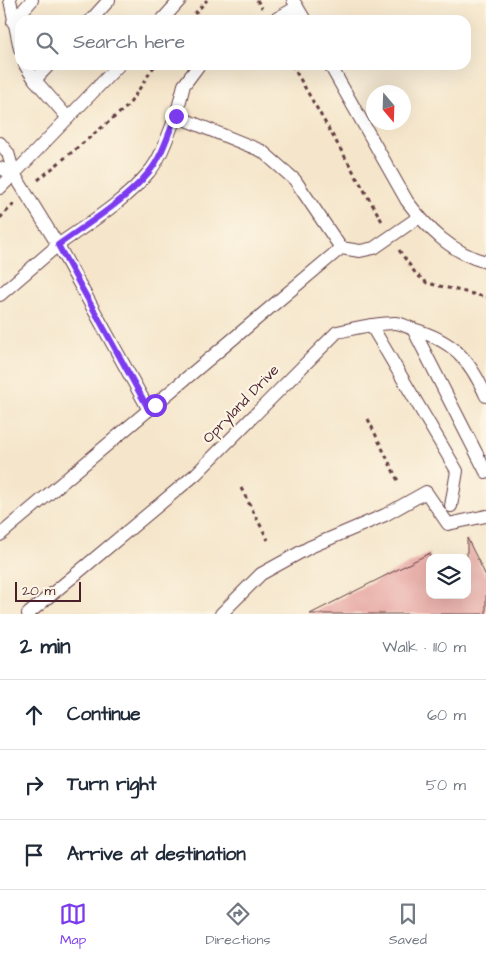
<!DOCTYPE html>
<html lang="en">
<head>
<meta charset="utf-8">
<style>
	:root { --surface:#fff; --page:#f2f2f3; --text:#1f2937; --muted:#747a83; --line:#e0e1e3; --accent:#7c3aed }
	body { margin:0; font-family:"Architects Daughter",sans-serif; background:var(--page); color:var(--text) }
	.controls { position:absolute; right:15px; bottom:15px; display:grid; overflow:hidden; border-radius:10px; box-shadow:0 5px 20px #0002 }
	.controls button { width:45px; height:45px; display:grid; place-items:center; padding:0; border:0; border-bottom:1px solid var(--line); background:var(--surface); color:var(--text); font:25px sans-serif }
	.compass { position:absolute; left:366px; top:85px; width:45px; height:45px; border-radius:50%; background:var(--surface); box-shadow:0 5px 20px #0002; rotate:161deg }
	.scale { position:absolute; left:15px; bottom:12px; width:66px; box-sizing:border-box; padding-left:5px; border:2px solid #4a1f2b; border-top:0; font-size:14px; line-height:18px; white-space:nowrap; color:#4a1f2b; -webkit-text-stroke:4px #fcf5e5; paint-order:stroke }
	.stop { position:absolute; width:15px; height:15px; margin:-11px; border:4px solid #7c3aed; border-radius:50%; background:#fff }
	.stop.end { background:#7c3aed; border-color:#fff; box-shadow:0 1px 5px #0008 }
	.list { margin:0; padding:0; list-style:none }
	h2 { display:flex; justify-content:space-between; align-items:center; height:65px; margin:0; padding:0 20px; font-size:21px }
	h2 small { font-size:16px; font-weight:400; color:var(--muted) }
	.list li { display:grid; grid-template-columns:32px 1fr auto; gap:15px; align-items:center; box-sizing:border-box; height:70px; padding:0 20px; border-top:1px solid var(--line) }
	.list b { display:block; font-size:19px; white-space:nowrap }
	.list em { font-size:16px; font-style:normal; color:var(--muted) }
	.icon { flex:none; width:28px; height:28px; fill:none; stroke:currentColor; stroke-width:2; stroke-linecap:round; stroke-linejoin:round }
	.map { position:relative; flex:none; width:486px; height:614px; overflow:hidden }
	.search { position:absolute; background:var(--surface); box-shadow:0 5px 20px #0002; left:15px; right:15px; top:15px; height:55px; display:flex; align-items:center; gap:12px; box-sizing:border-box; padding:0 18px; border-radius:15px; color:var(--muted); font-size:19px }
	.sheet { height:275px; background:var(--surface) }
	nav { display:flex; justify-content:space-around; align-items:center; box-sizing:border-box; height:70px; border-top:1px solid var(--line); background:var(--surface); font-size:14px; color:var(--muted) }
	nav a { display:grid; justify-items:center; gap:2px }
	nav .on { color:var(--accent) }
	.map>svg:first-child { display:block }
	.building { fill:#e49b9a }
	.lines { fill:none; stroke-linecap:round; stroke-linejoin:round }
	.lane-casing { stroke:#643d43; stroke-width:14 }
	.path { stroke:#643d43; stroke-width:3; stroke-dasharray:4 4; stroke-linecap:butt }
	.lane { stroke:#fff; stroke-width:12 }
	.route { stroke:#7c3aed; stroke-width:6 }
	.labels { text-anchor:middle; dominant-baseline:central; stroke-width:4.5; stroke-linejoin:round; paint-order:stroke }
	.street-label { font-size:15px; fill:#4a1f2b; stroke:#fcf5e5 }
</style>
</head>
<body>
<div class="map">
<svg width="486" height="614" viewBox="0 0 486 614">
	<rect width="100%" height="100%" fill="#fcf5e5"/>
	<filter id="ink" filterUnits="userSpaceOnUse"><feTurbulence type="fractalNoise" baseFrequency=".02" numOctaves="2"/><feDisplacementMap in="SourceGraphic" scale="10" xChannelSelector="R" yChannelSelector="G"/><feConvolveMatrix kernelMatrix="1 2 1 2 8 2 1 2 1" color-interpolation-filters="sRGB"/></filter>
	<filter id="wash" filterUnits="userSpaceOnUse"><feTurbulence type="fractalNoise" baseFrequency=".0096" numOctaves="4" result="noise"/><feDisplacementMap in="SourceGraphic" scale="20" xChannelSelector="R" yChannelSelector="G"/><feGaussianBlur stdDeviation="1.12" result="paint"/><feColorMatrix in="noise" values="0 0 0 0 0 0 0 0 0 0 0 0 0 0 0 0 0 1.4 0 .05"/><feComposite in="paint" operator="in"/></filter>
	<g filter="url(#wash)">
		<rect width="100%" height="100%" fill="#f5e6cb"/>
		<g id="blocks">
			<path class="building" d="M467 538 486 576V614H310L430 553V595H467Z"/>
		</g>
	</g>
	<g filter="url(#ink)">
		<use href="#blocks" fill-opacity="0" stroke="#643d43" stroke-width="1"/>
		<g class="lines">
			<g class="lane-casing">
				<g id="lane">
					<path d="M10 0 20 49"/>
					<path d="M293 0 305 20"/>
					<path d="M91 20 109 0"/>
					<path d="M162 20 180 0"/>
					<path d="M274 20 297 7"/>
					<path d="M13 22 32 0"/>
					<path d="M25 65 35 80 68 118"/>
					<path d="M199 65 184 85 176 116 262 151 295 180 341 248"/>
					<path d="M330 65 407 201C428 229 452 253 486 262"/>
					<path d="M35 80 49 65"/>
					<path d="M0 143 8 153 14 174"/>
					<path d="M0 168 14 174"/>
					<path d="M0 188 14 174"/>
					<path d="M0 295 58 245 14 174 119 65"/>
					<path d="M371 325 457 471 451 506"/>
					<path d="M413 329 486 472"/>
					<path d="M149 410 58 245C89 223 125 201 149 172 162 157 168 134 176 116"/>
					<path d="M0 535 341 248 360 251 374 248 419 217"/>
					<path d="M28 614 196 474 337 332C356 328 375 323 395 323 401 323 407 327 413 329 453 341 469 358 486 396"/>
					<path d="M221 614 261 574 310 547 385 515 426 492 448 524 486 516"/>
				</g>
			</g>
			<g class="path">
				<path d="M257 0 262 8"/>
				<path d="M189 20 207 0"/>
				<path d="M292 65 383 223"/>
				<path d="M38 180 128 106 155 65"/>
				<path d="M0 218 14 204"/>
				<path d="M399 250 416 274 427 283 486 297"/>
				<path d="M368 419 398 481"/>
				<path d="M241 488 268 540"/>
			</g>
			<use href="#lane" class="lane"/>
		</g>
	</g>
	<g class="lines" filter="url(#ink)">
		<path class="route" d="M155 405 149 410 58 245C89 223 125 201 149 172 162 157 168 134 176 116"/>
	</g>
	<g class="labels">
		<g class="street-label">
			<text transform="translate(241 404) rotate(-46)">Opryland Drive</text>
		</g>
	</g>
</svg>
<div class="controls">
<button><svg class="icon" aria-label="layers" viewBox="0 0 24 24"><path d="M12 4l9 5-9 5-9-5zM3 14l9 5 9-5"/></svg></button>
</div>
<svg class="compass" viewBox="-18 -18 36 36"><path d="M0-13l5 13h-10z" fill="#e53935"/><path d="M0 13l5-13h-10z" fill="#747a83"/></svg>
<div class="scale">20 m</div>
<div class="stop" style="left:155px;top:405px"></div>
<div class="stop end" style="left:176px;top:116px"></div>
<div class="search"><svg class="icon" aria-label="search" viewBox="0 0 24 24"><circle cx="10" cy="10" r="6"/><path d="M15 15l6 6"/></svg>Search here</div>
</div>
<section class="sheet">
<h2>2 min<small>Walk · 110 m</small></h2>
<ul class="list">
<li><svg class="icon" aria-label="ahead" viewBox="0 0 24 24"><path d="M12 20V5M6 11l6-6 6 6"/></svg><div><b>Continue</b></div><em>60 m</em></li>
<li><svg class="icon" aria-label="right" viewBox="0 0 24 24"><path d="M7 20v-9h11M14 6l5 5-5 5"/></svg><div><b>Turn right</b></div><em>50 m</em></li>
<li><svg class="icon" aria-label="arrive" viewBox="0 0 24 24"><path d="M6 21V4h12l-3 4 3 4H6"/></svg><div><b>Arrive at destination</b></div></li>
</ul>
</section>
<nav>
<a class="on"><svg class="icon" aria-label="map" viewBox="0 0 24 24"><path d="M3 6l6-2 6 2 6-2v14l-6 2-6-2-6 2zM9 4v14M15 6v14"/></svg>Map</a>
<a><svg class="icon" aria-label="directions" viewBox="0 0 24 24"><path d="M12 3l9 9-9 9-9-9zM9 14v-3h6M13 9l2 2-2 2"/></svg>Directions</a>
<a><svg class="icon" aria-label="saved" viewBox="0 0 24 24"><path d="M7 4h10v16l-5-4-5 4z"/></svg>Saved</a>
</nav>
</body>
</html>
